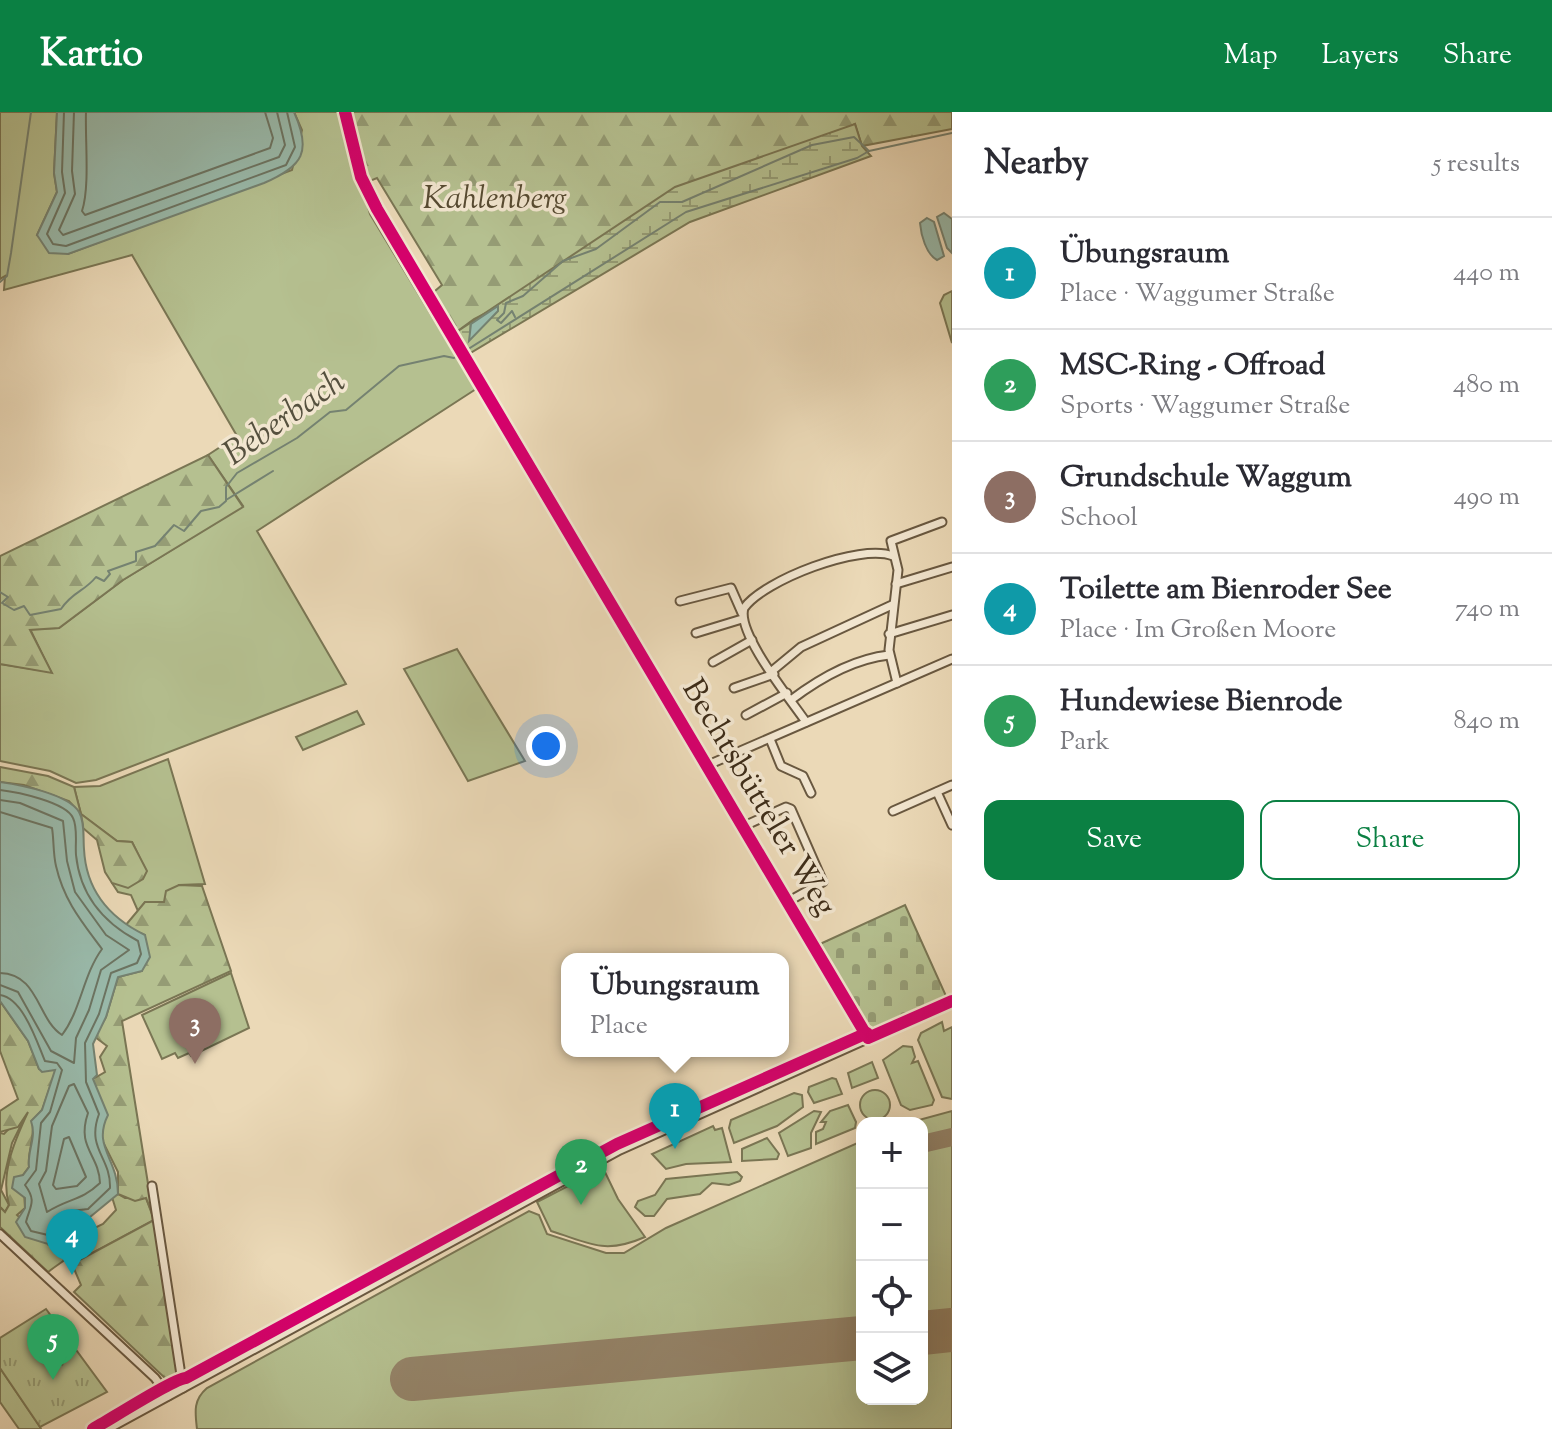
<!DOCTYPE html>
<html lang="en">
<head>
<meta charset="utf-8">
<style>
	:root { --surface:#fff; --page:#f2f2f3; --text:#2b2b33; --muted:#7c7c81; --line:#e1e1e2; --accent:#0b8043 }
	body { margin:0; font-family:"Sorts Mill Goudy",serif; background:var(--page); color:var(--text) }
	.controls { position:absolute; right:24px; bottom:24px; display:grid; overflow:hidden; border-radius:16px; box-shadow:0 8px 32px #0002 }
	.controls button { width:72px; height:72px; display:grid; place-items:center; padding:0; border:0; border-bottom:2px solid var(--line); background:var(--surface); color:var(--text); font:40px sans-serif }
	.you { position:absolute; left:546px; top:634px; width:28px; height:28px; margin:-20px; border:6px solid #fff; border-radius:50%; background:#1a73e8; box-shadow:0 0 0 12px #1a73e833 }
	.badge { display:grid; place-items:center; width:52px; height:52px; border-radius:50%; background:var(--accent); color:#fff; font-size:26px; font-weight:700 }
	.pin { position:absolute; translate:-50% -66px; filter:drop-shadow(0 2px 4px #0008) }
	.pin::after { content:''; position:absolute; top:42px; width:28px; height:24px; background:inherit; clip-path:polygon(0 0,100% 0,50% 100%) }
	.popup { position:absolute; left:561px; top:841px; width:228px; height:104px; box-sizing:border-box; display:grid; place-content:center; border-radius:16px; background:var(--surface); filter:drop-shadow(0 2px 6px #0005); font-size:26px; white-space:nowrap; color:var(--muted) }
	.popup b { font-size:30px; color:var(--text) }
	.popup::after { content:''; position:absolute; left:50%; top:100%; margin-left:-16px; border:16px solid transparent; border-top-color:var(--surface) }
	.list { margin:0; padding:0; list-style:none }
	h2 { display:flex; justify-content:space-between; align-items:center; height:104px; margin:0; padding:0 32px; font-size:34px }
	h2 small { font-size:26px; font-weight:400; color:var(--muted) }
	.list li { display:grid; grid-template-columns:52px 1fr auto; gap:24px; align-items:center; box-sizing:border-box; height:112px; padding:0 32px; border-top:2px solid var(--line) }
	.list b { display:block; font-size:30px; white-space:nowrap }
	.list p { margin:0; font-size:26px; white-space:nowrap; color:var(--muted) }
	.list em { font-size:26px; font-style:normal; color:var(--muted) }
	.actions { display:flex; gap:16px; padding:24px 32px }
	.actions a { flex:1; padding:18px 0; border:2px solid var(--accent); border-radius:16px; text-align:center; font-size:28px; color:var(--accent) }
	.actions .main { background:var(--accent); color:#fff }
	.icon { flex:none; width:44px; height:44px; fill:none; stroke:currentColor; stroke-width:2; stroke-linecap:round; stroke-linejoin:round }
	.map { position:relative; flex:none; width:952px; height:1317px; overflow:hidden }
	header { display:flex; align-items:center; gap:48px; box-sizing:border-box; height:112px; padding:0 40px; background:var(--accent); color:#fff }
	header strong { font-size:38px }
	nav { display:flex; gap:44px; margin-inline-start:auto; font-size:28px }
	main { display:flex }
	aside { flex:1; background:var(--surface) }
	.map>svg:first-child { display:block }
	.grass { fill:#b5c090; stroke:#7a7654; stroke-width:2 }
	.forest { fill:url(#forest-firs); stroke:#7a7654; stroke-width:2 }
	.wetland { fill:url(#wetland-marsh); stroke:#7a7654; stroke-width:2 }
	.cemetery { fill:url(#cemetery-stones); stroke:#7a7654; stroke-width:2 }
	.park { fill:url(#park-tufts); stroke:#7a7654; stroke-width:2 }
	.water { fill:#99baab; stroke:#758271; stroke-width:2 }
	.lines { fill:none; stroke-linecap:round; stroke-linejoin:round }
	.shore { stroke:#6c7462; stroke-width:2 }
	.stream { stroke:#758271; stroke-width:2 }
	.taxiway { stroke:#948368; stroke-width:18 }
	.runway { stroke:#948368; stroke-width:44 }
	.minor-casing { stroke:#695840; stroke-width:11 }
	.minor { stroke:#f2e6d0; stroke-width:7 }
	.cycleway-casing { stroke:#f2e6d0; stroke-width:17 }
	.cycleway { stroke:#d6006c; stroke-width:12 }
	.labels { text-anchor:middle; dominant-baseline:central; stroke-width:7; stroke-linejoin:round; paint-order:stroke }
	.park-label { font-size:32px; font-style:italic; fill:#564a31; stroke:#f2e6d0 }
	.street-label { font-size:32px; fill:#3e2d19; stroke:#f2e6d0 }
	.water-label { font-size:34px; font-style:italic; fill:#55503e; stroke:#f2e6d0 }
</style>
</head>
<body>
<header>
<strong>Kartio</strong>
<nav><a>Map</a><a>Layers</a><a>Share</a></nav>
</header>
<main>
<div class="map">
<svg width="952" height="1317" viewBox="0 0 952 1317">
	<defs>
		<pattern id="forest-firs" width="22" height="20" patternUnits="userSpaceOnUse" patternTransform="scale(2)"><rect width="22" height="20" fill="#b5c090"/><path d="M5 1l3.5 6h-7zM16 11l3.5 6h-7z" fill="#959c75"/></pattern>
		<pattern id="wetland-marsh" width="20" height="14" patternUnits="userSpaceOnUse" patternTransform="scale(2)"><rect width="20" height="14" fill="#b5c090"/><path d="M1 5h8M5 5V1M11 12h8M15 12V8" fill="none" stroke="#959c75"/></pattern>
		<pattern id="cemetery-stones" width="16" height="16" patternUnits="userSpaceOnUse" patternTransform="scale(2)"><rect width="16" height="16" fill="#b5c090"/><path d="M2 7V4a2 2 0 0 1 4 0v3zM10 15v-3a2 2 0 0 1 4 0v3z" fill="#959c75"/></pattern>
		<pattern id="park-tufts" width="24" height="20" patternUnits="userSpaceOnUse" patternTransform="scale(2)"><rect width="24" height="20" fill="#b5c090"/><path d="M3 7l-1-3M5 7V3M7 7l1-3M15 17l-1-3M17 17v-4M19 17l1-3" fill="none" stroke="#959c75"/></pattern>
	</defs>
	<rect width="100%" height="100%" fill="#ebd9b7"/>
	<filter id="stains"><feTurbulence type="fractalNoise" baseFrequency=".0025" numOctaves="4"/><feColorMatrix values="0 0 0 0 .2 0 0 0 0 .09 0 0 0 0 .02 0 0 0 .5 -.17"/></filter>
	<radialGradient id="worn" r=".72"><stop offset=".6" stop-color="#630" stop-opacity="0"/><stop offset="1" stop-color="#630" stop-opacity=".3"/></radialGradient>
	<g class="grass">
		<path d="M0 0H57L54 61 57 80 37 123 68 142 292 58 302 18 294 0H341L370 102 476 277 257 419 346 572 96 668 76 671 50 659 0 649V552L51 560 30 517 59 516 123 468 243 394 208 343 237 324 132 143 4 178 5 164 0 167Z"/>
		<path d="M952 179V231L940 191 944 183Z"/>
		<path d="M457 537 525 649 468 669 404 557Z"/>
		<path d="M357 599 364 612 303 638 296 625Z"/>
		<path d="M168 647 205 772 179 773 165 790H145L138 799 131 783 118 780 112 771 146 759 132 730 117 729 81 702 74 675 100 674Z"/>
		<path d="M231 861 249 916 191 944 189 941 178 946 175 941 162 947 142 903Z"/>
		<path d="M942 910 944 919 952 915V987L942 985 918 928 921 921Z"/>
		<path d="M903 934 912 935 915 945 912 951 918 949 934 988 932 993 910 998 901 993 883 948Z"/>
		<path d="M872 950 878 966 852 976 848 961Z"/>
		<path d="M832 966 836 967 842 982 814 991 808 980 809 975Z"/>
		<circle cx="875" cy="993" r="15"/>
		<path d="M794 981 802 983 803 995 777 1014 734 1031 729 1016 731 1008Z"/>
		<path d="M848 993 856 1010 855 1016 816 1032V1020L823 1017 826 1010H821L830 999Z"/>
		<path d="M30 995 12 1031 1 1078 9 1093 5 1100 0 1095V1021L4 1022Z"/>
		<path d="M814 999 821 1000 811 1021V1036L788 1044 779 1021Z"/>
		<path d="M952 999V1317H197C195 1300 193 1288 207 1276L529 1099 539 1103 547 1122 606 1141H624L666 1116 862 1029V1287H922V1011H908Z"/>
		<path d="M713 1014 715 1018 722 1016 731 1050 686 1052 666 1057 652 1042Z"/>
		<path d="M767 1026 779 1042 777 1047 742 1049V1037Z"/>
		<path d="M603 1056 618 1087 645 1125C604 1143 590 1131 551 1119L537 1090Z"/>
		<path d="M737 1060 742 1065 740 1069 729 1073 712 1071 700 1082 667 1087 654 1104H645L635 1095 638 1089 655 1083 666 1067Z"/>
		<path d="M118 1082 125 1086H146L154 1108 72 1152 84 1121 103 1112 116 1098 112 1085Z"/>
		<path d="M0 1256 40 1315 41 1317H19L0 1290Z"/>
	</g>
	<g class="forest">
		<path d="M341 0H952V17L862 34 855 12 474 207 455 221 429 184 442 173 377 66 360 73Z"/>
		<path d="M208 343 243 395 123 468 59 516 30 518 52 561 0 552V444Z"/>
		<path d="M0 655 48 664 74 675 81 702 117 729 132 730 147 759 143 767 128 776 112 771 105 760 97 728 83 716 81 702 69 689 24 673 0 670Z"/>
		<path d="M179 773 202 774 231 859 122 909 153 1103 146 1086 135 1089 118 1082V1060L102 1028 93 967 105 960 100 945 107 934 95 925 106 905 118 865 142 859 145 823 125 814 145 790H164L166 779Z"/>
		<path d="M0 889 28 929 39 957 56 958 42 998 32 1009C36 1026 27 1038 29 1055L23 1063 25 1096 17 1103 51 1133 63 1123 64 1110 68 1106H79C83 1142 77 1138 48 1160L0 1115V1095L5 1100 9 1093C0 1062 14 1030 28 1000L18 1015 0 1020V999L18 987 0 939Z"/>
		<path d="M154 1108 178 1255 175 1267 167 1268 74 1180 81 1173 72 1152Z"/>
	</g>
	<path class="wetland" d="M855 12 862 34 871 44 690 110 467 243 455 221 675 75Z"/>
	<path class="cemetery" d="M905 793 946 884 871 917 820 832Z"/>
	<path class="park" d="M46 1197 107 1280 40 1315 0 1256V1226Z"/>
	<g class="water">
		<path d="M57 0H294C312 40 303 54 264 71L68 142 49 141 37 123 57 80 54 61Z"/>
		<path d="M944 101 952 107V141L947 136 937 105Z"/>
		<path d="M927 106 934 110 944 144 937 148C926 142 921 123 920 111Z"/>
		<path d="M498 194V199L469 229 471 212Z"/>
		<path d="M0 670C21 673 68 682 79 700 85 710 83 726 84 737 86 778 110 806 145 823L150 845 142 859 118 865 106 905 93 932 97 963 93 967 108 1003C92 1035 118 1046 118 1082L90 1105 68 1106 64 1111 63 1123 51 1133 25 1125 16 1110 25 1096V1086L12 1076 14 1065 23 1063 29 1055C27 1038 37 1026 31 1009L42 998 55 958 42 960 39 957 28 929 0 889Z"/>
	</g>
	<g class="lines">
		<g class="shore">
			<path d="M64 0 62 60 65 81 47 122 53 132 66 134 286 53 295 35 287 0"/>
			<path d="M74 0 72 59 75 82 59 118 63 123 279 45 285 33 277 0"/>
			<path d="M86 0C85 28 90 75 82 99L85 103 270 36 273 26 265 0"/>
			<path d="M0 678C17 680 66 690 73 706 78 716 75 732 76 743 80 783 104 811 138 829L141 842 137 851 111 861 99 902 85 931 86 970 99 1002C86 1037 111 1045 110 1076L88 1097 63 1100 57 1107 52 1124 31 1119 26 1110C30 1094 37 1089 25 1073L36 1058 41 1011 50 1000 62 958 57 951 45 949C37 930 23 886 0 883"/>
			<path d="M0 688 20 691 63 709 67 749 75 780 106 823 129 838 101 858 89 898 76 926 74 951 51 939 18 880 0 873"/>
			<path d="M0 700 52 716C54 728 53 742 56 754 64 789 82 810 102 837 83 863 81 898 62 923 37 907 39 862 0 861"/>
			<path d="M74 972 88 1001C76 1036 99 1042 100 1071 81 1089 69 1086 47 1100L39 1072 46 1059 52 1014 69 974Z"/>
			<path d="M69 1025 86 1065 77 1074 56 1077 53 1073 64 1027Z"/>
		</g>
		<g class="stream">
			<path d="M0 170 7 164 11 141 31 0"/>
			<path d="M515 205 512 199 501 211 497 208 504 201 506 191 523 184 563 149 596 137 660 90H682L812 33 854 25 869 39 952 21"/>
			<path d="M226 388 273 359"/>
			<path d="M0 480 8 485 2 491 14 498 24 494 30 503 61 497C73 479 84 480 96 465L104 469 110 462 108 459 136 449V440L155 434 174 413 184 419 201 399 219 395 226 389V375L237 361 297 326 330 300 346 298 399 254 444 244 454 246 686 100 857 46 869 39"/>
		</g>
		<path class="taxiway" d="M922 1032 952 1025"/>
		<g class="runway">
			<path d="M922 1221 952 1218"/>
			<path d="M412 1267 862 1226"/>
		</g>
		<g class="minor-casing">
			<g id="minor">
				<path d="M896 472 952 455"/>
				<path d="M601 475 868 926"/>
				<path d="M680 489 731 476 742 501"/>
				<path d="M696 521 742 507"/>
				<path d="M889 522 952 503"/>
				<path d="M713 550 752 528"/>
				<path d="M772 559 801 535 892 493"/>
				<path d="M897 571 889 538 898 458 891 429 942 410"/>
				<path d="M734 576 774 562"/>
				<path d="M791 588C820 566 853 547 889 543"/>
				<path d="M746 603 787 581"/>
				<path d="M806 610C791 588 736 521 744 496 764 468 860 431 893 444"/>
				<path d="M770 627 781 654 803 664 811 681"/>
				<path d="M708 653 952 547"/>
				<path d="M937 680 952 713"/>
				<path d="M893 699 952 673"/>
				<path d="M744 714 786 695 791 697 823 770 789 789"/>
				<path d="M152 1074 183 1276"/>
				<path d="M0 1122 155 1266 168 1284"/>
				<path d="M108 1317 620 1038 952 889"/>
			</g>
		</g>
		<use href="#minor" class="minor"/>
		<g class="cycleway-casing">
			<g id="cycleway">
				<path d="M345 0 361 65 377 97 868 926 952 889"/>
				<path d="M93 1317C111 1307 173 1267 186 1266L617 1032 867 921"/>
			</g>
		</g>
		<use href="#cycleway" class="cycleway"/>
	</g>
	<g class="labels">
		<g class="park-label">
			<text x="495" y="88">Kahlenberg</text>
		</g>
		<g class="street-label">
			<text transform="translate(758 686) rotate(59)">Bechtsbütteler Weg</text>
		</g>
		<g class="water-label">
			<text transform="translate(285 307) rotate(-35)">Beberbach</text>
		</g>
	</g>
	<rect width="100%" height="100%" filter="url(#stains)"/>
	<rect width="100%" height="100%" fill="url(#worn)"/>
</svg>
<div class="controls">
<button>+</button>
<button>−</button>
<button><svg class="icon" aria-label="locate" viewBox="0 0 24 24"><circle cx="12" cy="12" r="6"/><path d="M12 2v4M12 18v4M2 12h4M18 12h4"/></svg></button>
<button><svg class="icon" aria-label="layers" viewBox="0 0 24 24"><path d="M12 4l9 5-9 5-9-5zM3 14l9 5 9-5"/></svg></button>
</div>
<div class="you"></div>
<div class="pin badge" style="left:675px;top:1037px;background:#0f9aa8">1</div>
<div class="popup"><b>Übungsraum</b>Place</div>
<div class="pin badge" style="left:581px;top:1093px;background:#2e9e5b">2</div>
<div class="pin badge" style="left:195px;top:952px;background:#8d6e63">3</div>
<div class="pin badge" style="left:72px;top:1163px;background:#0f9aa8">4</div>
<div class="pin badge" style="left:53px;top:1268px;background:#2e9e5b">5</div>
</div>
<aside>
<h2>Nearby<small>5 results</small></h2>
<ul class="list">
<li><span class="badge" style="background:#0f9aa8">1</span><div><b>Übungsraum</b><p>Place · Waggumer Straße</p></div><em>440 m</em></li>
<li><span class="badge" style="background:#2e9e5b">2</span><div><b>MSC-Ring - Offroad</b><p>Sports · Waggumer Straße</p></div><em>480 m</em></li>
<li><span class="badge" style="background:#8d6e63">3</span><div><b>Grundschule Waggum</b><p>School</p></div><em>490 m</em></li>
<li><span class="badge" style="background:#0f9aa8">4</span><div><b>Toilette am Bienroder See</b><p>Place · Im Großen Moore</p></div><em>740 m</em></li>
<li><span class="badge" style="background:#2e9e5b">5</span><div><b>Hundewiese Bienrode</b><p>Park</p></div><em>840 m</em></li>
</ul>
<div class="actions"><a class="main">Save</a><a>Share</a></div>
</aside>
</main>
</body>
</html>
